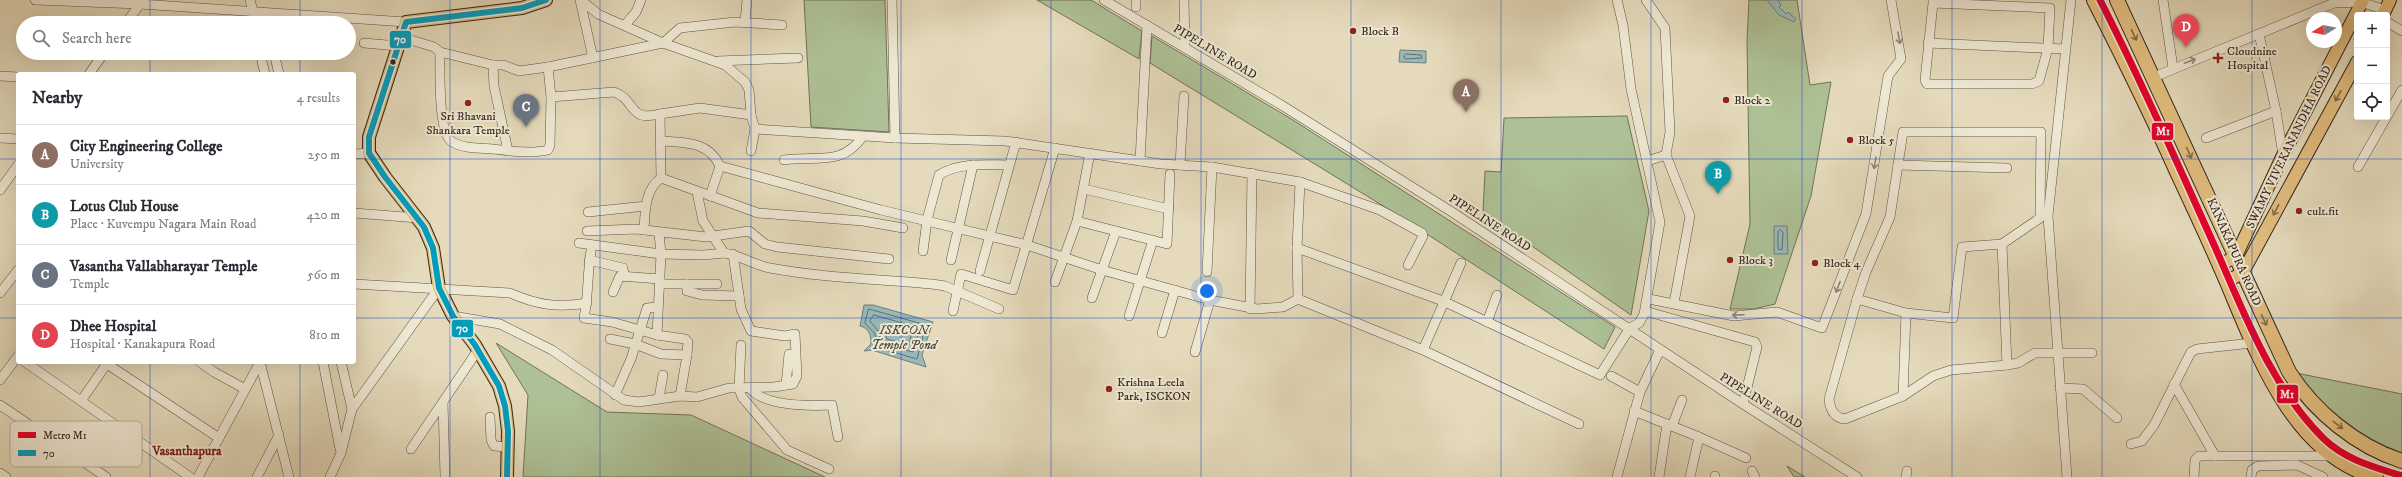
<!DOCTYPE html>
<html lang="en">
<head>
<meta charset="utf-8">
<style>
	:root { --surface:#fff; --page:#f2f2f3; --text:#2b2b33; --muted:#7c7c81; --line:#e1e1e2; --accent:#2563eb }
	body { margin:0; font-family:"IM FELL DW Pica",serif; background:var(--page); color:var(--text) }
	.controls { position:absolute; right:12px; top:12px; display:grid; overflow:hidden; border-radius:4px; box-shadow:0 4px 16px #0002 }
	.controls button { width:36px; height:36px; display:grid; place-items:center; padding:0; border:0; border-bottom:1px solid var(--line); background:var(--surface); color:var(--text); font:20px sans-serif }
	.compass { position:absolute; left:2306px; top:12px; width:36px; height:36px; border-radius:50%; background:var(--surface); box-shadow:0 4px 16px #0002; rotate:260deg }
	.you { position:absolute; left:1207px; top:291px; width:14px; height:14px; margin:-10px; border:3px solid #fff; border-radius:50%; background:#1a73e8; box-shadow:0 0 0 6px #1a73e833 }
	.badge { display:grid; place-items:center; width:26px; height:26px; border-radius:50%; background:var(--accent); color:#fff; font-size:13px; font-weight:700 }
	.pin { position:absolute; translate:-50% -33px; filter:drop-shadow(0 1px 2px #0008) }
	.pin::after { content:''; position:absolute; top:21px; width:14px; height:12px; background:inherit; clip-path:polygon(0 0,100% 0,50% 100%) }
	.list { margin:0; padding:0; list-style:none }
	h2 { display:flex; justify-content:space-between; align-items:center; height:52px; margin:0; padding:0 16px; font-size:17px }
	h2 small { font-size:13px; font-weight:400; color:var(--muted) }
	.list li { display:grid; grid-template-columns:26px 1fr auto; gap:12px; align-items:center; box-sizing:border-box; height:60px; padding:0 16px; border-top:1px solid var(--line) }
	.list b { display:block; font-size:15px; white-space:nowrap }
	.list p { margin:0; font-size:13px; white-space:nowrap; color:var(--muted) }
	.list em { font-size:13px; font-style:normal; color:var(--muted) }
	.icon { flex:none; width:22px; height:22px; fill:none; stroke:currentColor; stroke-width:2; stroke-linecap:round; stroke-linejoin:round }
	.map { position:relative; flex:none; width:2402px; height:477px; overflow:hidden }
	.search { position:absolute; background:var(--surface); box-shadow:0 4px 16px #0002; left:16px; top:16px; width:340px; height:44px; display:flex; align-items:center; gap:10px; box-sizing:border-box; padding:0 14px; border-radius:22px; color:var(--muted); font-size:15px }
	.panel { position:absolute; background:var(--surface); box-shadow:0 4px 16px #0002; left:16px; top:72px; width:340px; height:292px; border-radius:4px }
	.map>svg:first-child { display:block }
	.green { fill:#aec196; stroke:#71735a }
	.water { fill:#98b9b8; stroke:#707e7a }
	.lines { fill:none; stroke-linecap:round; stroke-linejoin:round }
	.shore { stroke:#666f6b; stroke-width:1 }
	.minor-casing { stroke:#605246; stroke-width:10 }
	.major-casing { stroke:#34251e; stroke-width:14 }
	.highway-casing { stroke:#34251e; stroke-width:16 }
	.minor { stroke:#eee8d3; stroke-width:9 }
	.major { stroke:#e2be7e; stroke-width:12 }
	.highway { stroke:#e2be7e; stroke-width:14 }
	.bus-1-casing { stroke:#eee8d3; stroke-width:9 }
	.bus-1 { stroke:#059cbc; stroke-width:6 }
	.metro-1-casing { stroke:#eee8d3; stroke-width:10 }
	.metro-1 { stroke:#e4002b; stroke-width:7 }
	.oneway { stroke:#826a49 }
	.oneway2 { stroke:#918678 }
	.grid { fill:none; stroke:#1d4ed8; stroke-width:1; stroke-opacity:0.55 }
	.poi-dot { fill:#8f2418; stroke:#eee8d3; stroke-width:1.5 }
	.bus-dot { fill:#34251e; stroke:#eee8d3; stroke-width:1.5 }
	.labels { text-anchor:middle; dominant-baseline:central; stroke-width:4; stroke-linejoin:round; paint-order:stroke }
	.poi-label { font-size:12px; fill:#34251e; stroke:#eee8d3; text-anchor:start }
	.street-label { font-size:12px; fill:#34251e; stroke:#eee8d3 }
	.water-label { font-size:13px; font-style:italic; fill:#4d4a44; stroke:#eee8d3 }
	.neighbourhood-label { font-size:13px; font-weight:bold; fill:#7a1f14; stroke:#eee8d3 }
	.key { fill:#eee8d3; stroke:#b6ae9d; stroke-width:1 }
	.key-label { font-size:11px; fill:#34251e }
	.line-badge { stroke:#eee8d3; stroke-width:1.5 }
	.badge-label { font-size:11px; text-anchor:middle; font-weight:bold; fill:#fff }
</style>
</head>
<body>
<div class="map">
<svg width="2402" height="477" viewBox="0 0 2402 477">
	<rect width="100%" height="100%" fill="#e5dbbc"/>
	<filter id="stains"><feTurbulence type="fractalNoise" baseFrequency=".005" numOctaves="4"/><feColorMatrix values="0 0 0 0 .2 0 0 0 0 .09 0 0 0 0 .02 0 0 0 .5 -.17"/></filter>
	<radialGradient id="worn" r=".72"><stop offset=".6" stop-color="#630" stop-opacity="0"/><stop offset="1" stop-color="#630" stop-opacity=".3"/></radialGradient>
	<g class="green">
		<path d="M804 0H885L889 132 811 127Z"/>
		<path d="M1037 0H1091L1142 31 1139 59Z"/>
		<path d="M1749 0H1797L1810 85 1831 82 1811 196 1775 304 1754 309H1730L1750 224 1747 41Z"/>
		<path d="M1152 36 1293 120 1615 327 1604 349 1393 212 1150 63Z"/>
		<path d="M1627 116 1649 211 1631 315 1483 212 1485 171 1501 172 1504 118Z"/>
		<path d="M496 343 607 412 691 415 825 477H523L528 395Z"/>
		<path d="M2296 373 2402 394V454C2360 445 2323 404 2296 373Z"/>
		<path d="M1787 466 1805 477H1794Z"/>
	</g>
	<g class="water">
		<path d="M1767 0H1778L1781 5 1779 7 1786 14 1788 12 1796 19 1794 22 1779 15Z"/>
		<path d="M1400 50 1426 51V63L1399 62Z"/>
		<path d="M1774 226H1787L1788 254H1774Z"/>
		<path d="M864 305H873L933 322 922 355 926 367 872 350 864 351 871 344C871 335 869 328 860 326Z"/>
	</g>
	<g class="lines">
		<g class="shore">
			<path d="M1406 54 1421 55 1422 58 1405 59 1404 56Z"/>
			<path d="M1780 230 1783 232 1782 250 1778 249V232Z"/>
			<path d="M869 309 926 325 917 359 876 347 875 334 865 323Z"/>
			<path d="M874 315 920 328 913 352 881 343 879 332 870 321Z"/>
			<path d="M884 325 912 332 909 345 887 339Z"/>
		</g>
		<g class="minor-casing">
			<g id="minor">
				<path d="M35 0 140 4 406 22"/>
				<path d="M250 0 256 23"/>
				<path d="M580 0 593 58"/>
				<path d="M581 0 598 14 663 43 725 65 745 82 749 90 751 115 755 129 751 151"/>
				<path d="M892 0 895 138"/>
				<path d="M1104 0 1283 106 1452 212 1743 404 1857 477"/>
				<path d="M1184 0 1185 48"/>
				<path d="M1646 0 1665 28 1670 132 1666 155 1690 216 1674 303"/>
				<path d="M2163 0 2173 68"/>
				<path d="M1933 3 2050 8 2048 48 2039 81 2032 84H1927L1925 80Z"/>
				<path d="M1136 7V0"/>
				<path d="M745 22 747 0"/>
				<path d="M2387 22 2402 31"/>
				<path d="M126 23 140 4V0"/>
				<path d="M625 25 636 12 641 0"/>
				<path d="M2259 34 2276 111 2283 155"/>
				<path d="M401 37 434 47 440 52 493 65H503L519 71 548 67 551 97 614 92C631 98 629 110 641 115 646 117 655 115 660 114"/>
				<path d="M364 43 398 46"/>
				<path d="M1928 43 2065 49"/>
				<path d="M440 52C440 68 438 132 451 141 462 149 481 148 493 149 510 151 532 154 548 150L550 145 551 97"/>
				<path d="M260 53 265 74"/>
				<path d="M274 53 279 74"/>
				<path d="M718 61 798 58"/>
				<path d="M493 65 494 86 508 151"/>
				<path d="M548 67 663 43 680 28 735 22 782 25"/>
				<path d="M89 74 104 53"/>
				<path d="M0 76 18 77"/>
				<path d="M2154 77 2334 3 2361 2 2385 10"/>
				<path d="M755 129 895 138 1005 141 1161 164 1212 167 1300 182 1380 210 1422 233 1423 236 1408 265"/>
				<path d="M1903 132H2041L2040 218 2002 244 1962 247 1953 318 1906 313 1857 299 1866 272 1890 217Z"/>
				<path d="M0 138 18 139"/>
				<path d="M2206 138 2276 111"/>
				<path d="M661 141C686 143 708 141 720 166"/>
				<path d="M354 154 369 153"/>
				<path d="M784 160C817 155 842 167 863 136"/>
				<path d="M1140 161 1147 25"/>
				<path d="M1647 161 1666 155"/>
				<path d="M1180 165 1184 96"/>
				<path d="M1898 165 2007 168"/>
				<path d="M2358 167 2402 90"/>
				<path d="M661 178 758 213 863 221 903 228"/>
				<path d="M1084 189 1169 209"/>
				<path d="M0 190 18 165"/>
				<path d="M697 192 703 221 724 253C740 255 753 265 770 268 824 278 877 279 932 284L945 286 999 309"/>
				<path d="M710 196 720 166 881 210 1027 245 1102 270 1210 300 1257 309 1283 307 1298 299 1423 350 1579 424"/>
				<path d="M588 212 646 206"/>
				<path d="M354 213 418 218"/>
				<path d="M1077 221 1167 244 1170 174"/>
				<path d="M644 230C645 212 645 189 661 178L660 114 700 108 751 115"/>
				<path d="M587 231 636 229 706 237 749 231 765 244 777 247 889 259"/>
				<path d="M659 233 661 254 657 335 685 339 688 342 687 355"/>
				<path d="M579 243 661 254 704 255 724 253"/>
				<path d="M592 245C587 270 589 293 584 318L612 322 657 335"/>
				<path d="M1297 248 1443 301 1600 375 1630 328 1639 323 1644 314 1660 222 1631 89 1623 25 1617 0"/>
				<path d="M923 251 927 220 939 175C959 162 986 165 1009 165"/>
				<path d="M589 260 623 268 624 276"/>
				<path d="M951 260 973 165"/>
				<path d="M980 271 1016 142"/>
				<path d="M1207 272 1212 167"/>
				<path d="M1055 282 1077 221 1090 153"/>
				<path d="M354 284 510 293C537 305 558 308 587 303"/>
				<path d="M660 284H717"/>
				<path d="M687 284V291L702 295 739 296"/>
				<path d="M613 292 620 276 660 279"/>
				<path d="M0 293 18 270"/>
				<path d="M1092 298 1116 231"/>
				<path d="M1298 299 1297 248 1300 182"/>
				<path d="M1649 299 1734 316 1777 312 1822 328 1866 214 1888 76 1901 59 1891 0"/>
				<path d="M1857 299 1829 399C1830 409 1834 418 1845 419L1903 396 1933 376 1951 370 2007 365 2002 244"/>
				<path d="M1250 309 1252 173"/>
				<path d="M953 311 961 274 1013 290 1055 148"/>
				<path d="M1645 311 1755 342 1757 347 1743 404"/>
				<path d="M453 316 500 324 552 350 624 400 639 402 680 396 697 397 729 388 774 387 793 384 797 376 795 334 785 336 751 331 741 309 733 254"/>
				<path d="M1129 316 1153 240"/>
				<path d="M1487 322 1497 295"/>
				<path d="M1162 333 1175 290"/>
				<path d="M610 339 635 344 661 354 687 355 680 396"/>
				<path d="M741 345 739 389 742 397 787 450 829 469"/>
				<path d="M1423 350 1461 263"/>
				<path d="M1195 352 1210 300"/>
				<path d="M25 362 190 477"/>
				<path d="M104 362 219 438"/>
				<path d="M200 362 214 372 245 389"/>
				<path d="M260 362 289 477"/>
				<path d="M323 362 340 449"/>
				<path d="M341 362 352 409"/>
				<path d="M2007 365 2018 363 2035 353H2092"/>
				<path d="M1611 376 1640 392"/>
				<path d="M0 380 18 356"/>
				<path d="M2174 384 2215 456"/>
				<path d="M786 385 789 354"/>
				<path d="M750 388C764 407 810 406 832 405L838 437"/>
				<path d="M2060 388 2083 389 2117 418"/>
				<path d="M615 395 631 359 647 308 658 307"/>
				<path d="M1903 396 1906 313"/>
				<path d="M659 398 663 375"/>
				<path d="M81 401 108 362"/>
				<path d="M443 402 445 476"/>
				<path d="M0 405 106 477"/>
				<path d="M1634 411 1699 437 1690 477"/>
				<path d="M490 417 491 440 494 446 508 447"/>
				<path d="M1672 426 1682 400"/>
				<path d="M1699 437 1746 458"/>
				<path d="M2131 444 2142 441 2154 425 2191 352 2197 349 2252 343"/>
				<path d="M411 449 478 350"/>
				<path d="M1752 471 1755 477"/>
				<path d="M0 473 6 477"/>
				<path d="M198 477 260 362"/>
				<path d="M257 477 279 435"/>
				<path d="M330 477 341 453 352 409 439 288"/>
				<path d="M1617 477 1640 392 1660 350"/>
				<path d="M1659 477 1667 424"/>
				<path d="M1715 477V476"/>
				<path d="M1906 477 1907 471"/>
				<path d="M2067 477 2048 216 2071 0"/>
				<path d="M2194 477 2195 460 2199 456H2332"/>
				<path d="M2251 477 2252 470 2258 466 2297 465 2323 477"/>
			</g>
		</g>
		<g class="major-casing">
			<g id="major">
				<path d="M2383 15 2390 0"/>
				<path d="M2219 266 2236 256 2283 155 2363 0"/>
				<path d="M2227 282 2243 272 2357 62"/>
				<path d="M507 477 508 431 505 406 499 386 475 345 453 316 439 288 433 248 424 227 385 177 369 153V137L406 22 522 8 546 0"/>
			</g>
		</g>
		<g class="highway-casing">
			<g id="highway">
				<path d="M2094 0C2123 57 2151 113 2177 172 2194 208 2211 245 2227 282 2257 353 2293 455 2376 477"/>
				<path d="M2117 0 2289 372C2315 412 2356 446 2402 461"/>
			</g>
		</g>
		<use href="#minor" class="minor"/>
		<use href="#major" class="major"/>
		<use href="#highway" class="highway"/>
		<g class="bus-1-casing">
			<path id="bus-1" d="M507 477 508 431 505 406 499 386 475 345 453 316 439 288 433 248 424 227 385 177 369 153V137L406 22 522 8 546 0"/>
		</g>
		<use href="#bus-1" class="bus-1"/>
		<g class="metro-1-casing">
			<path id="metro-1" d="M2100 0C2140 78 2175 158 2211 238 2242 307 2269 385 2324 439 2346 460 2374 467 2402 476"/>
		</g>
		<use href="#metro-1" class="metro-1"/>
	</g>
	<defs><path id="oneway-shaft" d="M-6 0H5M1.5-3L5.5 0L1.5 3" fill="none" stroke-width="1.6" stroke-linecap="round" stroke-linejoin="round"/></defs>
	<g class="oneway">
		<use href="#oneway-shaft" transform="translate(2134 35) rotate(64)"/>
		<use href="#oneway-shaft" transform="translate(2338 96) rotate(119)"/>
		<use href="#oneway-shaft" transform="translate(2189 153) rotate(66)"/>
		<use href="#oneway-shaft" transform="translate(2276 210) rotate(118)"/>
		<use href="#oneway-shaft" transform="translate(2264 320) rotate(65)"/>
		<use href="#oneway-shaft" transform="translate(2338 425) rotate(38)"/>
	</g>
	<g class="oneway2">
		<use href="#oneway-shaft" transform="translate(1899 38) rotate(79)"/>
		<use href="#oneway-shaft" transform="translate(2190 61) rotate(-21)"/>
		<use href="#oneway-shaft" transform="translate(1875 163) rotate(100)"/>
		<use href="#oneway-shaft" transform="translate(1838 287) rotate(111)"/>
		<use href="#oneway-shaft" transform="translate(1738 315) rotate(178)"/>
	</g>
	<path class="grid" d="M150 0V23M300 0V23M450 0V477M600 0V477M751 0V477M901 0V477M1051 0V477M1201 0V477M1351 0V477M1501 0V477M1651 0V477M1802 0V477M1952 0V477M2102 0V477M2252 0V477M150 53V74M300 53V74M0 159H18M354 159H2402M0 318H18M354 318H2402M150 362V477M300 362V477"/>
	<g class="poi-dot">
		<circle cx="1353" cy="31" r="4"/>
		<path d="M2216 52h4v4h4v4h-4v4h-4v-4h-4v-4h4z"/>
		<circle cx="1726" cy="100" r="4"/>
		<circle cx="468" cy="103" r="4"/>
		<circle cx="1850" cy="140" r="4"/>
		<circle cx="2299" cy="211" r="4"/>
		<circle cx="1730" cy="260" r="4"/>
		<circle cx="1815" cy="263" r="4"/>
		<circle cx="1109" cy="389" r="4"/>
	</g>
	<circle class="bus-dot" cx="393" cy="62" r="3.5"/>
	<g class="labels">
		<g class="poi-label">
			<text x="1361" y="31">Block B</text>
			<text x="2227" y="51">Cloudnine<tspan x="2227" dy="14">Hospital</tspan></text>
			<text x="1734" y="100">Block 2</text>
			<text x="468" y="116" text-anchor="middle">Sri Bhavani<tspan x="468" dy="14">Shankara Temple</tspan></text>
			<text x="1858" y="140">Block 5</text>
			<text x="2307" y="211">cult.fit</text>
			<text x="1738" y="260">Block 3</text>
			<text x="1823" y="263">Block 4</text>
			<text x="1117" y="382">Krishna Leela<tspan x="1117" dy="14">Park, ISCKON</tspan></text>
		</g>
		<g class="street-label">
			<text transform="translate(1215 52) rotate(31)">PIPELINE ROAD</text>
			<text transform="translate(2289 147) rotate(-64)">SWAMY VIVEKANANDHA ROAD</text>
			<text transform="translate(1490 223) rotate(33)">PIPELINE ROAD</text>
			<text transform="translate(2234 252) rotate(66)">KANAKAPURA ROAD</text>
			<text transform="translate(1761 401) rotate(32)">PIPELINE ROAD</text>
		</g>
		<g class="water-label">
			<text x="904" y="330">ISKCON<tspan x="904" dy="15">Temple Pond</tspan></text>
		</g>
		<g class="neighbourhood-label">
			<text x="187" y="451">Vasanthapura</text>
		</g>
	</g>
	<rect x="10" y="421" width="132" height="46" rx="6" class="key"/>
	<rect x="18" y="432" width="18" height="6" fill="#e4002b"/>
	<rect x="18" y="450" width="18" height="6" fill="#059cbc"/>
	<g class="key-label">
		<text x="43" y="439">Metro M1</text>
		<text x="43" y="457">70</text>
	</g>
	<g class="line-badge">
		<rect x="389" y="30" width="23" height="19" rx="4" fill="#059cbc"/>
		<rect x="2151" y="122" width="23" height="19" rx="4" fill="#e4002b"/>
		<rect x="451" y="319" width="23" height="19" rx="4" fill="#059cbc"/>
		<rect x="2276" y="384" width="23" height="20" rx="4" fill="#e4002b"/>
	</g>
	<g class="badge-label">
		<text x="400" y="43">70</text>
		<text x="2163" y="135">M1</text>
		<text x="462" y="332">70</text>
		<text x="2287" y="398">M1</text>
	</g>
	<rect width="100%" height="100%" filter="url(#stains)"/>
	<rect width="100%" height="100%" fill="url(#worn)"/>
</svg>
<div class="controls">
<button>+</button>
<button>−</button>
<button><svg class="icon" aria-label="locate" viewBox="0 0 24 24"><circle cx="12" cy="12" r="6"/><path d="M12 2v4M12 18v4M2 12h4M18 12h4"/></svg></button>
</div>
<svg class="compass" viewBox="-18 -18 36 36"><path d="M0-13l5 13h-10z" fill="#e53935"/><path d="M0 13l5-13h-10z" fill="#7c7c81"/></svg>
<div class="you"></div>
<div class="pin badge" style="left:1466px;top:112px;background:#8d6e63">A</div>
<div class="pin badge" style="left:1718px;top:194px;background:#0f9aa8">B</div>
<div class="pin badge" style="left:526px;top:127px;background:#6b7280">C</div>
<div class="pin badge" style="left:2186px;top:47px;background:#e0444e">D</div>
<div class="search"><svg class="icon" aria-label="search" viewBox="0 0 24 24"><circle cx="10" cy="10" r="6"/><path d="M15 15l6 6"/></svg>Search here</div>
<section class="panel">
<h2>Nearby<small>4 results</small></h2>
<ul class="list">
<li><span class="badge" style="background:#8d6e63">A</span><div><b>City Engineering College</b><p>University</p></div><em>250 m</em></li>
<li><span class="badge" style="background:#0f9aa8">B</span><div><b>Lotus Club House</b><p>Place · Kuvempu Nagara Main Road</p></div><em>420 m</em></li>
<li><span class="badge" style="background:#6b7280">C</span><div><b>Vasantha Vallabharayar Temple</b><p>Temple</p></div><em>560 m</em></li>
<li><span class="badge" style="background:#e0444e">D</span><div><b>Dhee Hospital</b><p>Hospital · Kanakapura Road</p></div><em>810 m</em></li>
</ul>
</section>
</div>
</body>
</html>
